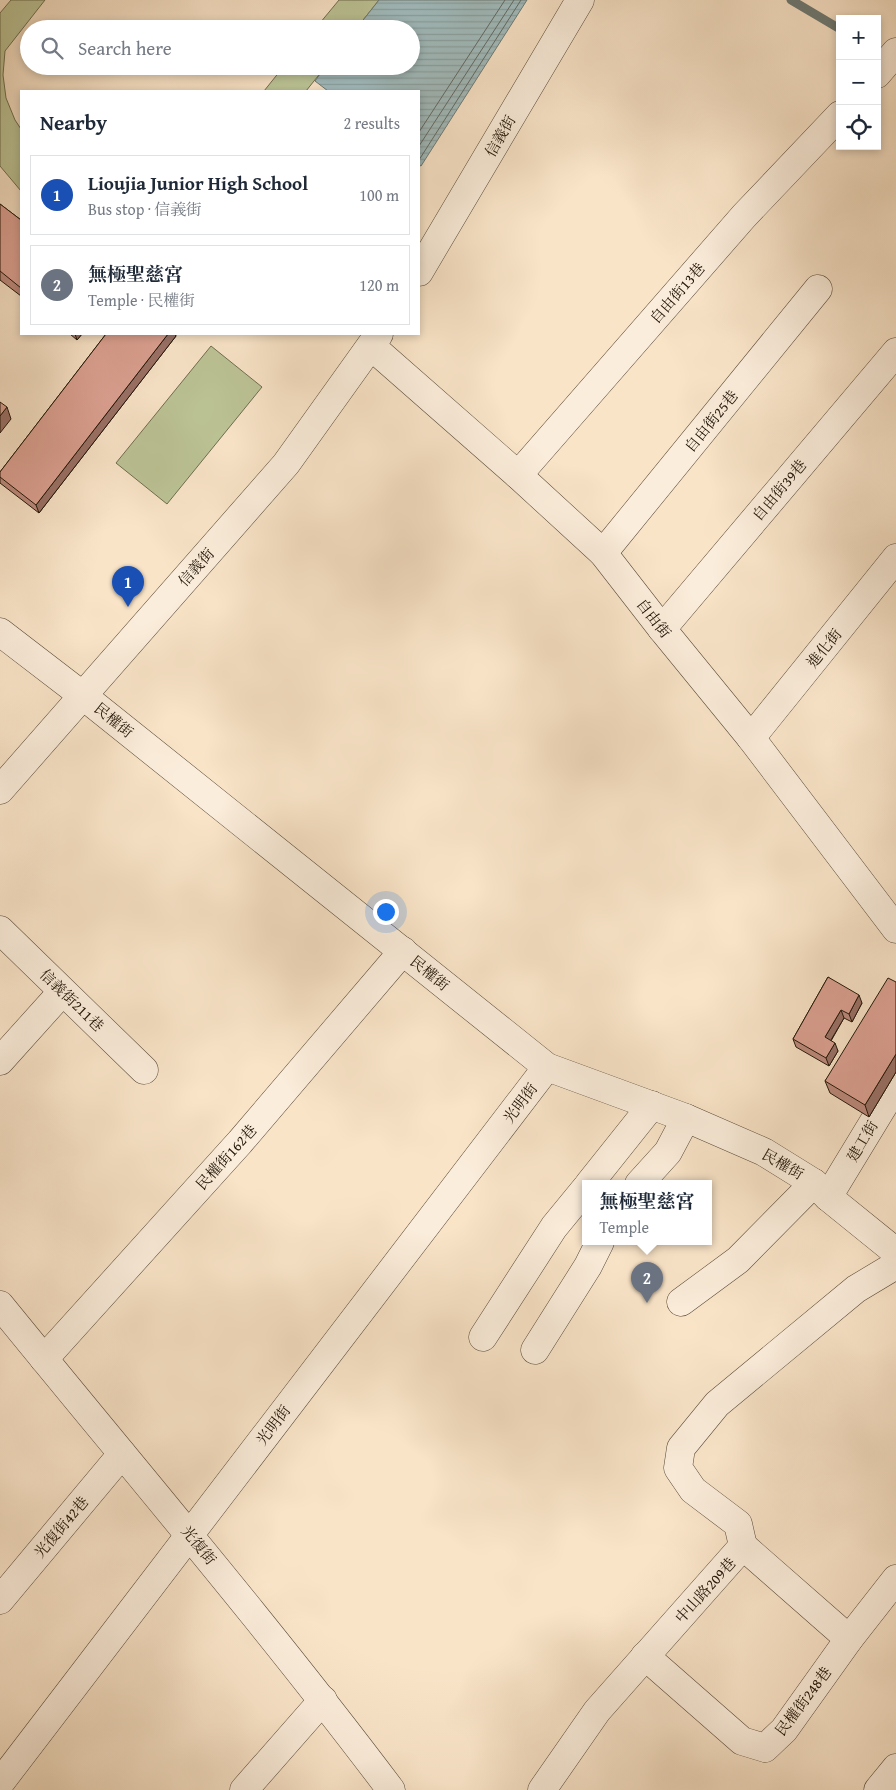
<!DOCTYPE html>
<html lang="en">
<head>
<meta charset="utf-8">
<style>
	:root { --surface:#fff; --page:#f6f6f7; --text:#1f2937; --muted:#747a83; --line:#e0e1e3; --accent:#111827 }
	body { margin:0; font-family:"Gentium Book Plus","Noto Serif TC",serif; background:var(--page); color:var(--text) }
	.controls { position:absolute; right:15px; top:15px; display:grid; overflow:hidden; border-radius:0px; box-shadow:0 2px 8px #0003 }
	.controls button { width:45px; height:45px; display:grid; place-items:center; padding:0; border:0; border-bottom:1px solid var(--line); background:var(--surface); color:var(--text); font:25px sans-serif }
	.you { position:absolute; left:385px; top:911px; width:18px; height:18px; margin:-12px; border:4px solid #fff; border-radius:50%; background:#1a73e8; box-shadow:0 0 0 8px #1a73e833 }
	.badge { display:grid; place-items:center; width:32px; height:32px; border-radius:50%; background:var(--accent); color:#fff; font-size:16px; font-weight:700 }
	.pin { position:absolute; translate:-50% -41px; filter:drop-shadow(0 1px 2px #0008) }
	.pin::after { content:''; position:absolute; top:26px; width:18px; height:15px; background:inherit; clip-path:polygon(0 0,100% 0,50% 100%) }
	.popup { position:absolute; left:582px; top:1180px; width:130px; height:65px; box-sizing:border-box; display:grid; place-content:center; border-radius:0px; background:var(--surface); filter:drop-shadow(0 1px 4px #0005); font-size:16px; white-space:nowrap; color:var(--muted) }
	.popup b { font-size:19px; color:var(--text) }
	.popup::after { content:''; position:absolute; left:50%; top:100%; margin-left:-10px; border:10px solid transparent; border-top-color:var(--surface) }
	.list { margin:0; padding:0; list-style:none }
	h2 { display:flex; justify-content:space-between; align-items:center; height:65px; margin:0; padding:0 20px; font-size:21px }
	h2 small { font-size:16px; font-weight:400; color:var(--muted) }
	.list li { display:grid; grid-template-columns:32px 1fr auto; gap:15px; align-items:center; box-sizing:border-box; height:80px; margin:0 10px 10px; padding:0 10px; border:1px solid var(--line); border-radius:0px }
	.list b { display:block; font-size:19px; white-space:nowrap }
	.list p { margin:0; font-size:16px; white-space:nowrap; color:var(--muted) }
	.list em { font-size:16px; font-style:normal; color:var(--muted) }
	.icon { flex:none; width:28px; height:28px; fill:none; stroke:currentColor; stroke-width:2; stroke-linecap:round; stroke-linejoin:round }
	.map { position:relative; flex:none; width:896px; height:1790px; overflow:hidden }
	.search { position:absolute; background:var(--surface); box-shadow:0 2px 8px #0003; left:20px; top:20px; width:400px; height:55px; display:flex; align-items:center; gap:12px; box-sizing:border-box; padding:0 18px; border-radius:28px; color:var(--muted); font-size:19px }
	.panel { position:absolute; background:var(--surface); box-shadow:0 2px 8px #0003; left:20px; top:90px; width:400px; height:245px; border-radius:0px }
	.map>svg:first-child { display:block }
	.pitch { fill:#bcc496; stroke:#6f6d4f }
	.water { fill:url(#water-rules); stroke:#6e7a75 }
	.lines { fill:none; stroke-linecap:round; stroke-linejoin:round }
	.shore { stroke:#626963; stroke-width:1 }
	.stream { stroke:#6e7a75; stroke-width:9 }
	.minor-casing { stroke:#584a38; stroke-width:29 }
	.minor { stroke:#fbeddb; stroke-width:28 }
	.wall { fill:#bd8a7e; stroke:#221608 }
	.shaded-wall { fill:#9a7166; stroke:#221608 }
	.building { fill:#dca192; stroke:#221608 }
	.labels { text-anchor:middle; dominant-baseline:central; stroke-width:4; stroke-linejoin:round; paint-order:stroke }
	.street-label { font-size:15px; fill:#221608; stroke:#fbeddb }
</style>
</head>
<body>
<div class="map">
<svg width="896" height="1790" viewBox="0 0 896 1790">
	<defs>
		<pattern id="water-rules" width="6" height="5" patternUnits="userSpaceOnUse" patternTransform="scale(1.25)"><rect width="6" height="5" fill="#a1bcbe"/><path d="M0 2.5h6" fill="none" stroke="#8aa1a2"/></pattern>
	</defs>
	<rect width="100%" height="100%" fill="#f9e4c8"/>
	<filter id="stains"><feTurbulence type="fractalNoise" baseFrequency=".004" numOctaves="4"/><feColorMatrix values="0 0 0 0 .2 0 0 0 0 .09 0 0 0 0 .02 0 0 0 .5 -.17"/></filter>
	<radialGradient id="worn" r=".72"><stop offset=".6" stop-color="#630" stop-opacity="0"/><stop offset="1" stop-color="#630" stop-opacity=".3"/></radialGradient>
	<g class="pitch">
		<path d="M11 0H45L5 51 3 75 6 98 15 120 21 129V191L0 166V13Z"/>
		<path d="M339 0H379L356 29H315Z"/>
		<path d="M284 66H326L306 91H264Z"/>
		<path d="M211 346 262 387 167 504 116 463Z"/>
	</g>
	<path class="water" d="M379 0H527L421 166 419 165V91H328L315 81 326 66H411V29H356Z"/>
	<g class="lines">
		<g class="shore">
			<path d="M419 132 505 0"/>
			<path d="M419 146 514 0"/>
			<path d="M419 160 521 0"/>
		</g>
		<path class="stream" d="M791 0 840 29"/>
		<g class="minor-casing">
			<g id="minor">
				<path d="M877 74 896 52"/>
				<path d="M419 272 580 0"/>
				<path d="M371 346 518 475 603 553 662 629 751 738 896 929"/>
				<path d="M518 475 744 216 840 115"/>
				<path d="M603 553 818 289"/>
				<path d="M662 629 896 352"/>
				<path d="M0 632 82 695 547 1067 686 1118 764 1152 814 1183 828 1197 896 1252"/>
				<path d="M751 738 896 558"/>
				<path d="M0 790 286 464 379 334"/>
				<path d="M0 930 144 1070"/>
				<path d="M0 1061 62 992"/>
				<path d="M589 1184 652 1105"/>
				<path d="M639 1184 668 1152 686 1118"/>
				<path d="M828 1197 896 1085"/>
				<path d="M681 1302 738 1260 814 1183"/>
				<path d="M0 1305C131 1466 266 1624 391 1790"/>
				<path d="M483 1337 554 1227 586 1188"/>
				<path d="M535 1350 588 1266 600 1242"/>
				<path d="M44 1359 240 1142 403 951"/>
				<path d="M743 1546 849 1639"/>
				<path d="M0 1600 122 1454"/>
				<path d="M645 1656 742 1741 765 1748 784 1730 849 1639 896 1579"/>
				<path d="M0 1783 547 1067"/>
				<path d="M244 1790 323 1700"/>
				<path d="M542 1790 597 1711 743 1546 738 1524 693 1490 678 1468 681 1448 717 1404 856 1289 896 1265"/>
				<path d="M878 1790 896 1768"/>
			</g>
		</g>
		<use href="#minor" class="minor"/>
	</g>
	<g class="wall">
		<path d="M0 204 21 220V296L0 280Z"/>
		<path d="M70 334H82L77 340Z"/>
		<path d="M106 334H175L176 336 39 513 0 483V472Z"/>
		<path d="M828 977 862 1003 852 1022 844 1018 831 1041 838 1051 829 1066 796 1047 793 1039Z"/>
		<path d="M896 982V1072L869 1117 830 1093 825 1081Z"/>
	</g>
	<g class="shaded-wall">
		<path d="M75 334H82L77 340Z"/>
		<path d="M168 334H175L176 336 39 513 36 505Z"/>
		<path d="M7 407 11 419 0 433V416Z"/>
		<path d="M859 995 862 1003 852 1022 849 1014Z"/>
		<path d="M841 1010 844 1018 828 1045 825 1037Z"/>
		<path d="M835 1043 838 1051 829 1066 826 1058Z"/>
		<path d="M896 1054V1072L869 1117 865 1105Z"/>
	</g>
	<g class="building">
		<path d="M0 204 21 220V288L0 271Z"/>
		<path d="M106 334H168L36 505 0 477V472Z"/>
		<path d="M0 402 7 407 0 416Z"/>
		<path d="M828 977 859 995 849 1014 841 1010 825 1037 835 1043 826 1058 793 1039Z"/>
		<path d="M888 978 896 982V1054L865 1105 825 1081Z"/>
	</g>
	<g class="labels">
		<g class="street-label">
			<text transform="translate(500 136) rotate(-60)">信義街</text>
			<text transform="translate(677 293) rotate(-49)">自由街13巷</text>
			<text transform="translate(711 421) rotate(-51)">自由街25巷</text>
			<text transform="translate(779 490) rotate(-50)">自由街39巷</text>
			<text transform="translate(196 567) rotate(-48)">信義街</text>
			<text transform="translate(654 618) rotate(52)">自由街</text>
			<text transform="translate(824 648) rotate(-51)">進化街</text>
			<text transform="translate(114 720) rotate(39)">民權街</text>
			<text transform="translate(430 973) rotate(39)">民權街</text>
			<text transform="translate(72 1000) rotate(44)">信義街211巷</text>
			<text transform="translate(520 1103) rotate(-53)">光明街</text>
			<text transform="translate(862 1141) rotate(-59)">建工街</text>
			<text transform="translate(226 1157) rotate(-48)">民權街162巷</text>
			<text transform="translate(783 1164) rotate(30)">民權街</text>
			<text transform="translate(273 1425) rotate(-53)">光明街</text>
			<text transform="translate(61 1527) rotate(-50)">光復街42巷</text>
			<text transform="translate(199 1545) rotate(51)">光復街</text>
			<text transform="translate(705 1590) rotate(-48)">中山路209巷</text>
			<text transform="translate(803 1701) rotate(-53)">民權街248巷</text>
		</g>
	</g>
	<rect width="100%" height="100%" filter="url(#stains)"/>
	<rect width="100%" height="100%" fill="url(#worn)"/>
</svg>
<div class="controls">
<button>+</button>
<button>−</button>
<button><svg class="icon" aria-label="locate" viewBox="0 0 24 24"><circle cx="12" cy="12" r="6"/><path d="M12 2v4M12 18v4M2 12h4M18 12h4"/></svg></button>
</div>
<div class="you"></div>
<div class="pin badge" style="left:128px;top:607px;background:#1a4fb4">1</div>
<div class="pin badge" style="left:647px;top:1303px;background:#6b7280">2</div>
<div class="popup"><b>無極聖慈宮</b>Temple</div>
<div class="search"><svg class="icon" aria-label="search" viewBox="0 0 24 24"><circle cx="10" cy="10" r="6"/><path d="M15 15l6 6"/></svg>Search here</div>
<section class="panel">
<h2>Nearby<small>2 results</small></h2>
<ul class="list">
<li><span class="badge" style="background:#1a4fb4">1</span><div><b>Lioujia Junior High School</b><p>Bus stop · 信義街</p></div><em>100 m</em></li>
<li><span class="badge" style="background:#6b7280">2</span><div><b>無極聖慈宮</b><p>Temple · 民權街</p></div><em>120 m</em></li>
</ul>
</section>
</div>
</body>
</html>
